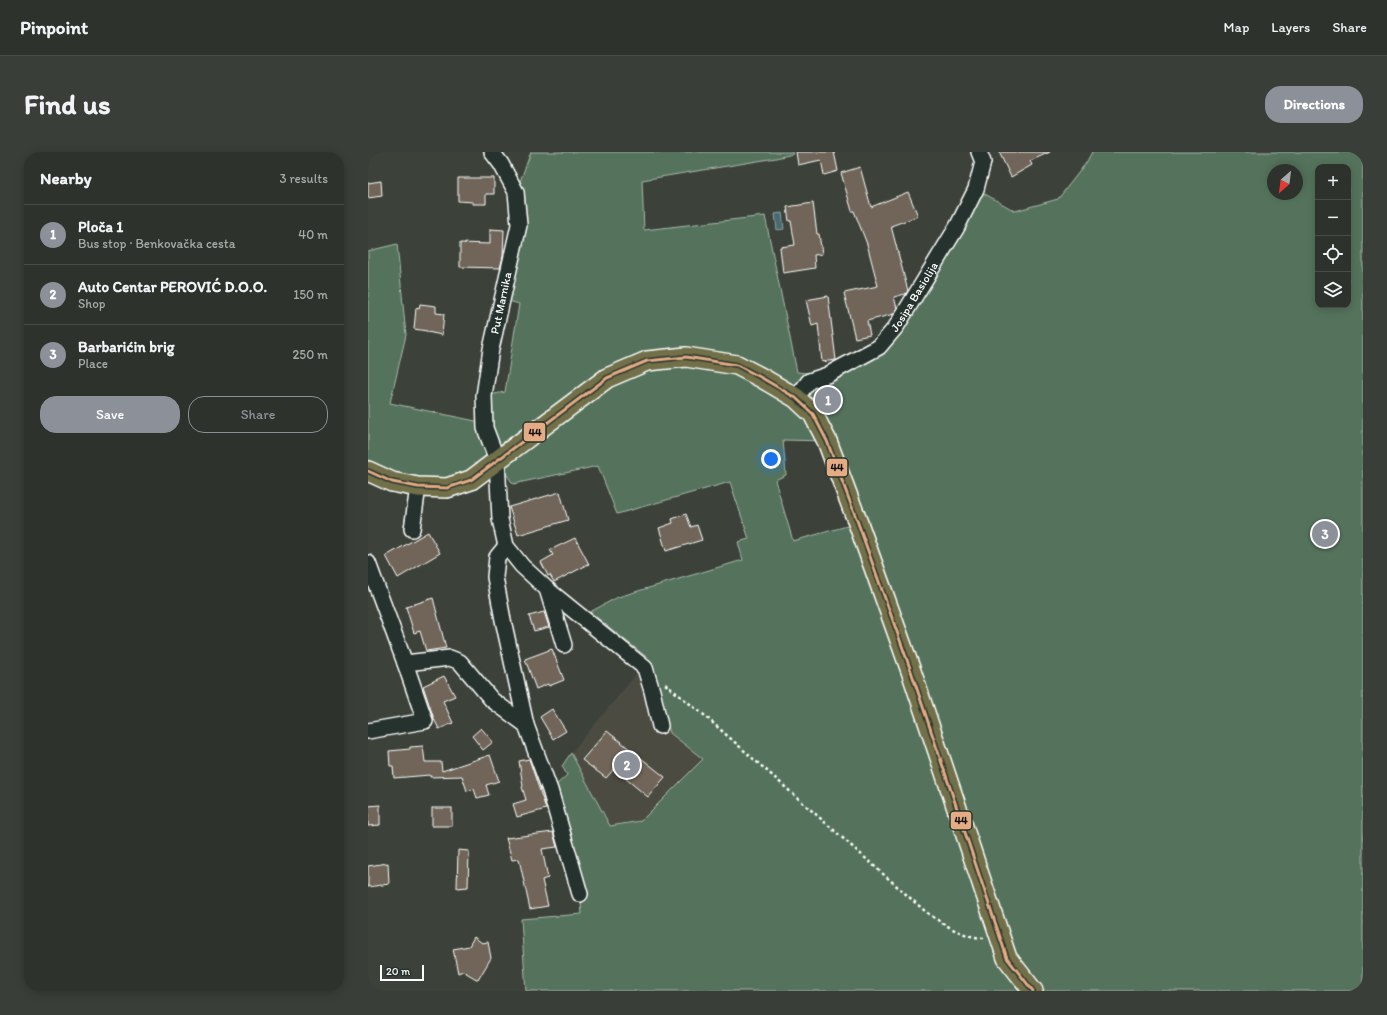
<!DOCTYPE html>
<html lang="en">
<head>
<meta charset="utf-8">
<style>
	:root { --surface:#2d322c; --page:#393e38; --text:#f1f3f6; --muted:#a7aaa9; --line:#484d48; --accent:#8c9099 }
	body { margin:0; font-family:Itim,sans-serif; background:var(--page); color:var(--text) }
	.controls { position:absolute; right:12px; top:12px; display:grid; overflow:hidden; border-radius:8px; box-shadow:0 2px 10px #0003 }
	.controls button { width:36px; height:36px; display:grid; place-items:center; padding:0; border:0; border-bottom:1px solid var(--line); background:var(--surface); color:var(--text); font:20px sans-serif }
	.compass { position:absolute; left:899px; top:12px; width:36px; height:36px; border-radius:50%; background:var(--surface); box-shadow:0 2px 10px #0003; rotate:208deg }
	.scale { position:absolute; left:12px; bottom:10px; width:44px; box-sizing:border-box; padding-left:4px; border:2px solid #fff; border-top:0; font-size:11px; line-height:14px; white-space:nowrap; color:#fff; -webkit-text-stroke:3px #26332d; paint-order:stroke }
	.you { position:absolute; left:403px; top:307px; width:14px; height:14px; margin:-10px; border:3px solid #fff; border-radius:50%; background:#1a73e8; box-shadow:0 0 0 6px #1a73e833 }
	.badge { display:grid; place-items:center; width:26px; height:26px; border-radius:50%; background:var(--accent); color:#fff; font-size:13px; font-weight:700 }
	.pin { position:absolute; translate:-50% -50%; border:2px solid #fff; box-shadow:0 1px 4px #0006 }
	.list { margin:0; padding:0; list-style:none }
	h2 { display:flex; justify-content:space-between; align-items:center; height:52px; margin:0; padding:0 16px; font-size:17px }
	h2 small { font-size:13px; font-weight:400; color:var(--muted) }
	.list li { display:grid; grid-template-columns:26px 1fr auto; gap:12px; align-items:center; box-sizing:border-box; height:60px; padding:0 16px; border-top:1px solid var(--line) }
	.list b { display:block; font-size:15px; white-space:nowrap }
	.list p { margin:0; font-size:13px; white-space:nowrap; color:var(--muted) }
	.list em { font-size:13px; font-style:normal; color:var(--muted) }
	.actions { display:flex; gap:8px; padding:12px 16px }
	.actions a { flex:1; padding:9px 0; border:1px solid var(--accent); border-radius:16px; text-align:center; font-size:14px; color:var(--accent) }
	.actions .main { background:var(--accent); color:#fff }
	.icon { flex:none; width:22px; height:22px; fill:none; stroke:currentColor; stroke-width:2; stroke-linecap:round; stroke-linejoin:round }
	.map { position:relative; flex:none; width:995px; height:839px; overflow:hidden; border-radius:16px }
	header { display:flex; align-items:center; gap:24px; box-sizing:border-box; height:56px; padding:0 20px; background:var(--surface); border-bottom:1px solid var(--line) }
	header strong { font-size:19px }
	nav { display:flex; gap:22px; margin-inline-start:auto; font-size:14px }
	.intro { display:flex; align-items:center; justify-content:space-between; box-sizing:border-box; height:96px; padding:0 24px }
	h1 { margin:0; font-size:28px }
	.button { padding:10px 18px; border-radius:16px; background:var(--accent); color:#fff; font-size:14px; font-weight:700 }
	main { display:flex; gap:24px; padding:0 24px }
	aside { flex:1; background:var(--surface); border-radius:16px; box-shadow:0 2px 10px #0003 }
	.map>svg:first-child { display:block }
	.built { fill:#4b4c43 }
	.green { fill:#55735c; stroke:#aab9ae; fill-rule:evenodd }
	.water { fill:#48696f; stroke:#91a5a9 }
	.building { fill:#6f6558; stroke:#fff }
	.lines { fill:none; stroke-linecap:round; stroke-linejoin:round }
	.minor-casing { stroke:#fff; stroke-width:18 }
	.major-casing { stroke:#fff; stroke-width:22 }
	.path { stroke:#fff; stroke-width:2.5; stroke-dasharray:3 3; stroke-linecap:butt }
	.minor { stroke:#26332d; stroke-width:15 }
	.major { stroke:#71704a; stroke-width:19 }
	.bus-1-casing { stroke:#26332d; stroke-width:6 }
	.bus-1 { stroke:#e5ac83; stroke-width:3 }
	.labels { text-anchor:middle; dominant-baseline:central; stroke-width:3; stroke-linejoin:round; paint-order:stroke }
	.street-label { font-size:12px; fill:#fff; stroke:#26332d }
	.line-badge { stroke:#26332d; stroke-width:1.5 }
	.pale-badge-label { font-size:11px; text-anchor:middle; font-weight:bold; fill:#111 }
</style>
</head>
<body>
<header>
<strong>Pinpoint</strong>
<nav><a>Map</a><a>Layers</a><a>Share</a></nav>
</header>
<div class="intro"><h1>Find us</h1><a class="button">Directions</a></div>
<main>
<aside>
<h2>Nearby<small>3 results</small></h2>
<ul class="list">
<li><span class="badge">1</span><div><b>Ploča 1</b><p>Bus stop · Benkovačka cesta</p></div><em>40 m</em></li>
<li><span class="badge">2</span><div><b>Auto Centar PEROVIĆ D.O.O.</b><p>Shop</p></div><em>150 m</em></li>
<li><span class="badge">3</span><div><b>Barbarićin brig</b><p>Place</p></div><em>250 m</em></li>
</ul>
<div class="actions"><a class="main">Save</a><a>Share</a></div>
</aside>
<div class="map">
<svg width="995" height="839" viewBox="0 0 995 839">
	<rect width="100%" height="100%" fill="#3c423a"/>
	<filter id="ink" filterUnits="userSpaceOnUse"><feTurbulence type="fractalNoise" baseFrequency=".025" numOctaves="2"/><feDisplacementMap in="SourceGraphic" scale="8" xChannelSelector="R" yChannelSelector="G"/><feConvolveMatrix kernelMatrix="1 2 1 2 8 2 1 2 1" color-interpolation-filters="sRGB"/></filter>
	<g filter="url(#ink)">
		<path class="built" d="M281 507 302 581 335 607 273 669 242 674 203 601Z"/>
		<path class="green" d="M163 0H424L425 2 408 6 274 28 276 78 397 64 429 220 459 223 511 195 608 37 647 59 690 47 718 11 724 0H995V839H158L153 767 214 762 212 742 187 634 199 623 194 614 203 601 242 674 273 669 335 607 302 581 281 507 222 460 250 445 375 408 370 390 381 387 362 330 249 362 230 314 145 332 129 308 79 336 0 319V99L29 92 38 183 22 251 117 271 116 244 137 240 151 152 134 147 148 40ZM950 15H980V153H950ZM905 18H929V42H905ZM415 288 459 289 490 371 425 389 407 328 418 323Z"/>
		<path class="water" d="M414 61 416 77 409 78 407 62Z"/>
		<g class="building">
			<path d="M428 0H466L470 19 456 23 453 8 430 13Z"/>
			<path d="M631 0H682L662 9 664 13 643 25Z"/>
			<path d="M492 15 503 55 540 40 550 64 523 74 540 139 537 142 526 145 529 156 526 162 499 169 502 183 487 186 476 141 510 134 499 92 486 59H484L473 21Z"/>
			<path d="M90 26H126V42H118V52H105V50L90 49Z"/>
			<path d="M13 29 14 44 0 46V31Z"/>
			<path d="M445 51 449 82H451L454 102 446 103 447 116 415 121 412 95 427 93 423 69H421L419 55Z"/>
			<path d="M122 77 136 78 135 105 132 116 92 115V91L122 92Z"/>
			<path d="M460 144 468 208 454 210 450 172 444 174 438 148Z"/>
			<path d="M52 152 68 154V161L76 162 74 183 59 180V179L46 177 48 156 51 157Z"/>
			<path d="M192 340 200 368 150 383 141 355Z"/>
			<path d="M318 362 323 375 329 373 334 388 298 399 291 376 305 371 304 367Z"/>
			<path d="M60 380 72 401 30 426 18 404Z"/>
			<path d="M207 386 221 412 186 430 182 423 180 424 173 410 185 403 182 398Z"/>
			<path d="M65 446 78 496 58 499 52 479 46 481 38 455Z"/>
			<path d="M176 460 181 475 166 479 161 464Z"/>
			<path d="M184 497 196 528 181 534 180 532 168 537 157 507Z"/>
			<path d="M76 524 87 544 75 549 85 571 71 577 66 567 55 534Z"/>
			<path d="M184 557 198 579 185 587 172 565Z"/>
			<path d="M113 576 125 590 115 598 104 584Z"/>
			<path d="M239 579 297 625 280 645 246 617 238 626 214 608Z"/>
			<path d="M55 594 57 610H73L74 619 122 603 131 629 118 633 121 643 109 646 106 637 99 639 94 624 62 625V623L26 626 25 614H22L21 599 42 597V595Z"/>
			<path d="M161 607 178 657 149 665 145 652 158 648 154 635 155 634 151 609Z"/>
			<path d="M12 653V673L0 674V654Z"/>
			<rect x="64" y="656" width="20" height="18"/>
			<path d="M185 680 189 695 174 697 180 726 174 728 180 754 162 757 151 707 144 708 138 686Z"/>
			<path d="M90 698 101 699 100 735 89 736Z"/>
			<path d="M20 711 21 732 0 735V714Z"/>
			<path d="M106 785 114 791 120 790 123 806 110 828 95 819 90 821 85 797 101 794Z"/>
		</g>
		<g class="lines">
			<g class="minor-casing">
				<g id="minor">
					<path d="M124 0 133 12 148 40 151 73 123 197 116 244 117 276 129 308 132 367 138 394 154 414 179 437 200 454 277 516 284 539 292 574"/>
					<path id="s1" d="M428 246 441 229 459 223 511 195 528 175 589 75 608 37 615 10 611 0"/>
					<path d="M44 377 50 335"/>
					<path d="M138 394 129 405 127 425 135 468 158 573 182 638 212 742"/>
					<path d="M0 411 37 511 82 506 92 510 124 548 158 573"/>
					<path d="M179 437 196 493"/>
					<path d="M0 579 57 569 37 511"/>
				</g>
			</g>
			<g class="major-casing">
				<path id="major" d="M0 319 24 330 50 335 79 336 103 328 239 226 279 209 318 205 369 213 394 226 428 246 445 262 459 289 490 371 543 519 639 806 665 839"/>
			</g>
			<path class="path" d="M297 532 336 563 558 760C575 772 594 785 616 786"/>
			<use href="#minor" class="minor"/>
			<use href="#major" class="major"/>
			<g class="bus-1-casing">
				<path id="bus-1" d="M0 319 24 330 50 335 79 336 103 328 239 226 279 209 318 205 369 213 394 226 428 246 445 262 459 289 490 371 543 519 639 806 665 839"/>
			</g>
			<use href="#bus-1" class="bus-1"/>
		</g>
	</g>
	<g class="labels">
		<g class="street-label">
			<text stroke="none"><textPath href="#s1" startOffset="161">Josipa Basiolija</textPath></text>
			<text transform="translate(133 151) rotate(-78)">Put Marnika</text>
		</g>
	</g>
	<g class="line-badge">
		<rect x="155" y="270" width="23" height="20" rx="4" fill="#e5ac83"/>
		<rect x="458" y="306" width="22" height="19" rx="4" fill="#e5ac83"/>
		<rect x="582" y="659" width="22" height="19" rx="4" fill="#e5ac83"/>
	</g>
	<g class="pale-badge-label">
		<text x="167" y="284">44</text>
		<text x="469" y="319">44</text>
		<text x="593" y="672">44</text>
	</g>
</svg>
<div class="controls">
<button>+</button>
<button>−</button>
<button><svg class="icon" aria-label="locate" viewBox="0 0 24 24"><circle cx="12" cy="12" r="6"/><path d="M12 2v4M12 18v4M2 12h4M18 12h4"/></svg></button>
<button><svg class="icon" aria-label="layers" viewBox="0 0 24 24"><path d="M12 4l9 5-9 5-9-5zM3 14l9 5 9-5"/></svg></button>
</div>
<svg class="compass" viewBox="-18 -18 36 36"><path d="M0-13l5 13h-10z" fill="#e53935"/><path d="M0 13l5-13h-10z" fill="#a7aaa9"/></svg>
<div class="scale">20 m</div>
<div class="you"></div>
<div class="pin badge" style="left:460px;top:248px">1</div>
<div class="pin badge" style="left:259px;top:613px">2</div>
<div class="pin badge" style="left:957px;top:382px">3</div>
</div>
</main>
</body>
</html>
